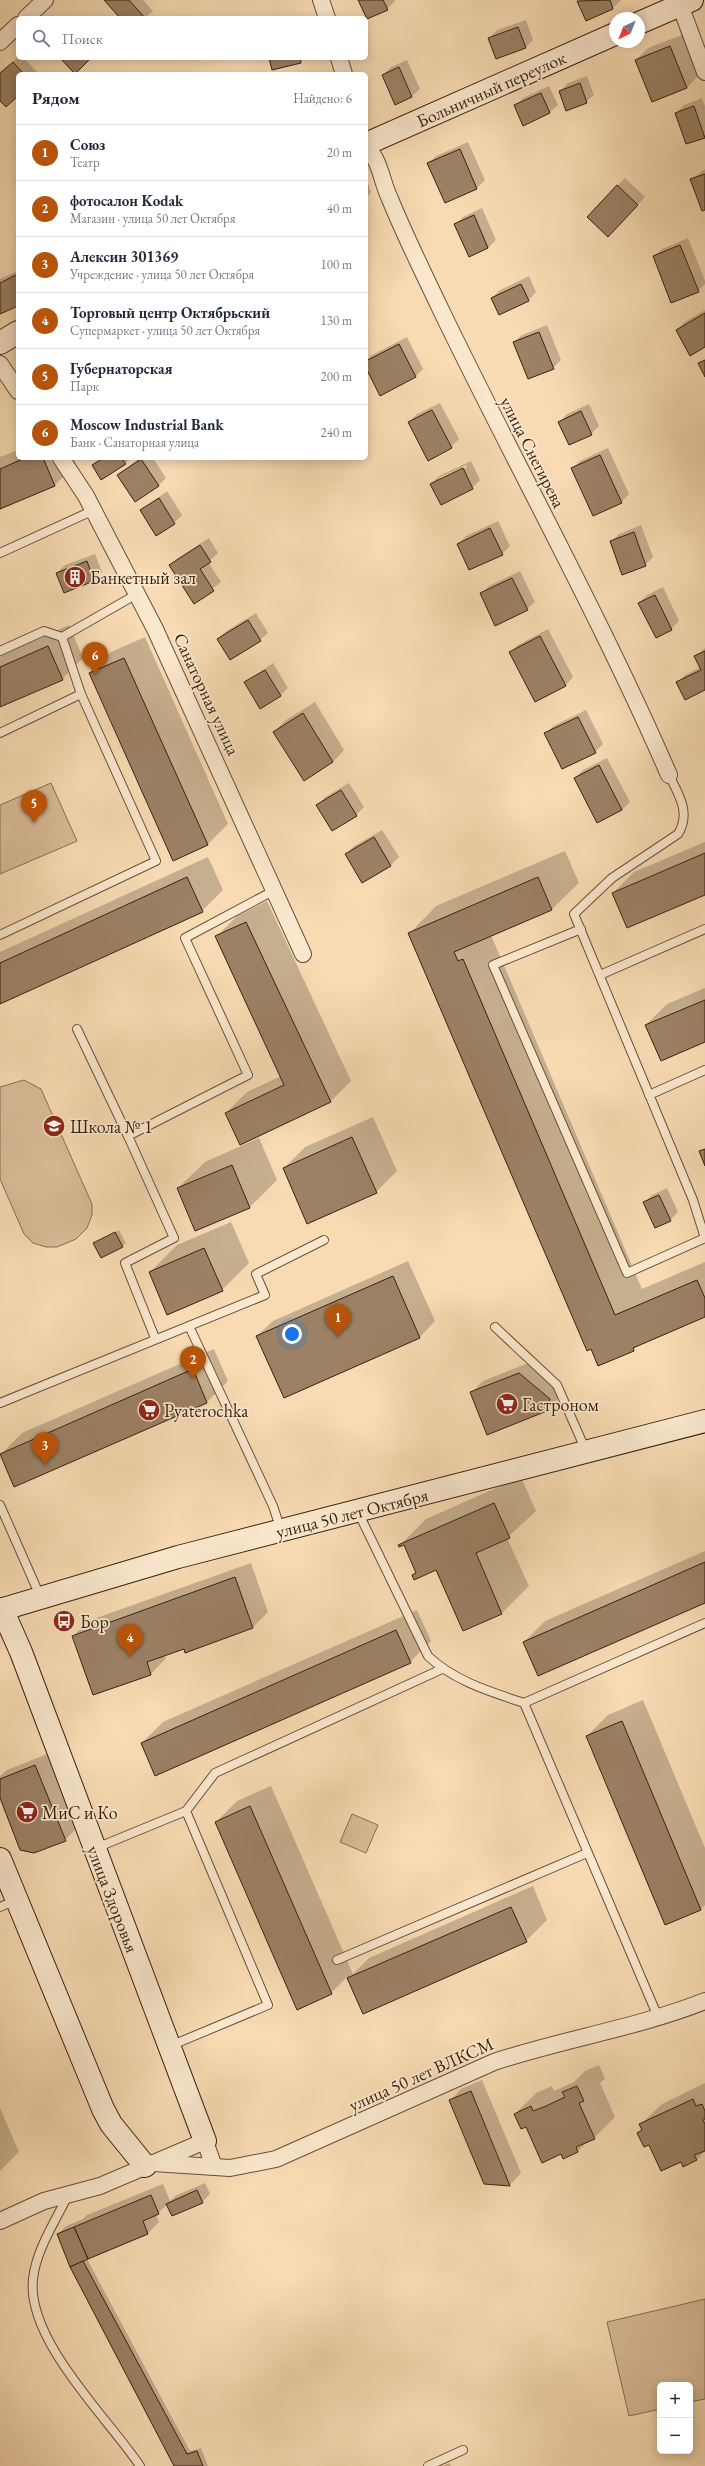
<!DOCTYPE html>
<html lang="ru">
<head>
<meta charset="utf-8">
<style>
	:root { --surface:#fff; --page:#f2f2f3; --text:#1f2937; --muted:#747a83; --line:#e0e1e3; --accent:#b45309 }
	body { margin:0; font-family:"EB Garamond",serif; background:var(--page); color:var(--text) }
	.controls { position:absolute; right:12px; bottom:12px; display:grid; overflow:hidden; border-radius:6px; box-shadow:0 2px 10px #0003 }
	.controls button { width:36px; height:36px; display:grid; place-items:center; padding:0; border:0; border-bottom:1px solid var(--line); background:var(--surface); color:var(--text); font:20px sans-serif }
	.compass { position:absolute; left:609px; top:12px; width:36px; height:36px; border-radius:50%; background:var(--surface); box-shadow:0 2px 10px #0003; rotate:223deg }
	.you { position:absolute; left:292px; top:1334px; width:14px; height:14px; margin:-10px; border:3px solid #fff; border-radius:50%; background:#1a73e8; box-shadow:0 0 0 6px #1a73e833 }
	.badge { display:grid; place-items:center; width:26px; height:26px; border-radius:50%; background:var(--accent); color:#fff; font-size:13px; font-weight:700 }
	.pin { position:absolute; translate:-50% -33px; filter:drop-shadow(0 1px 2px #0008) }
	.pin::after { content:''; position:absolute; top:21px; width:14px; height:12px; background:inherit; clip-path:polygon(0 0,100% 0,50% 100%) }
	.list { margin:0; padding:0; list-style:none }
	h2 { display:flex; justify-content:space-between; align-items:center; height:52px; margin:0; padding:0 16px; font-size:17px }
	h2 small { font-size:13px; font-weight:400; color:var(--muted) }
	.list li { display:grid; grid-template-columns:26px 1fr auto; gap:12px; align-items:center; box-sizing:border-box; height:56px; padding:0 16px; border-top:1px solid var(--line) }
	.list b { display:block; font-size:15px; white-space:nowrap }
	.list p { margin:0; font-size:13px; white-space:nowrap; color:var(--muted) }
	.list em { font-size:13px; font-style:normal; color:var(--muted) }
	.icon { flex:none; width:22px; height:22px; fill:none; stroke:currentColor; stroke-width:2; stroke-linecap:round; stroke-linejoin:round }
	.map { position:relative; flex:none; width:705px; height:2466px; overflow:hidden }
	.search { position:absolute; background:var(--surface); box-shadow:0 2px 10px #0003; left:16px; top:16px; width:352px; height:44px; display:flex; align-items:center; gap:10px; box-sizing:border-box; padding:0 14px; border-radius:6px; color:var(--muted); font-size:15px }
	.panel { position:absolute; background:var(--surface); box-shadow:0 2px 10px #0003; left:16px; top:72px; width:352px; height:388px; border-radius:6px }
	.map>svg:first-child { display:block }
	.green { fill:#d8bb97; stroke:#886d54 }
	.shadow { fill:#0003; fill-rule:evenodd }
	.building { fill:#9c8165; stroke:#391f10 }
	.lines { fill:none; stroke-linecap:round; stroke-linejoin:round }
	.lane-casing { stroke:#694e39; stroke-width:10 }
	.street-casing { stroke:#694e39; stroke-width:18 }
	.secondary-casing { stroke:#391f10; stroke-width:24 }
	.lane { stroke:#fae8ce; stroke-width:8 }
	.street { stroke:#fae8ce; stroke-width:16 }
	.secondary { stroke:#fae8ce; stroke-width:22 }
	.labels { text-anchor:middle; dominant-baseline:central; stroke-width:3.5; stroke-linejoin:round; paint-order:stroke }
	.street-label { font-size:18px; fill:#391f10; stroke:#fae8ce }
	.poi-label { font-size:18px; fill:#391f10; stroke:#fae8ce; text-anchor:start }
</style>
</head>
<body>
<div class="map">
<svg width="705" height="2466" viewBox="0 0 705 2466">
	<rect width="100%" height="100%" fill="#f8dbb3"/>
	<filter id="stains"><feTurbulence type="fractalNoise" baseFrequency=".005" numOctaves="4"/><feColorMatrix values="0 0 0 0 .2 0 0 0 0 .09 0 0 0 0 .02 0 0 0 .5 -.17"/></filter>
	<radialGradient id="worn" r=".72"><stop offset=".6" stop-color="#630" stop-opacity="0"/><stop offset="1" stop-color="#630" stop-opacity=".3"/></radialGradient>
	<g class="green">
		<path d="M51 783 77 841 0 874V805Z"/>
		<path d="M24 1080 41 1089 92 1204V1215L87 1228 76 1239 57 1247H46L33 1243 24 1234 0 1179V1087Z"/>
		<path d="M352 1814 378 1825 366 1853 340 1842Z"/>
		<path d="M705 2299V2399L690 2402V2385H660V2409L629 2416 607 2322Z"/>
	</g>
	<g class="shadow">
		<path d="M105 0H143L153 11 145 18H122Z"/>
		<path d="M359 0H394L395 1 387 9Z"/>
		<path d="M580 0H621L613 8 586 19Z"/>
		<path d="M526 20 533 40 525 48 489 38 497 30Z"/>
		<path d="M682 35 698 76 687 88 636 60 648 48Z"/>
		<path d="M18 57 24 58 39 74H18V94L0 100V74Z"/>
		<path d="M270 58H305L301 62Z"/>
		<path d="M407 60 420 89 412 96 383 75 391 67Z"/>
		<path d="M587 76 594 95 586 102 560 91 568 83Z"/>
		<path d="M549 86 558 105 550 112 524 124 516 106 523 98Z"/>
		<path d="M702 98 705 106V137L687 143 676 113 684 105Z"/>
		<path d="M468 142 485 180 477 188 445 202 429 163 436 156Z"/>
		<path d="M705 169V209L692 179Z"/>
		<path d="M366 177 371 192 366 198Z"/>
		<path d="M625 178 645 197 616 228 617 186Z"/>
		<path d="M482 208 496 240 488 248 455 225 463 217Z"/>
		<path d="M688 238 705 281V284L698 291 654 256 662 249Z"/>
		<path d="M18 271V304L0 313V279Z"/>
		<path d="M529 276 536 292 529 300 500 314 492 298 500 290Z"/>
		<path d="M705 310V346L677 330 685 322Z"/>
		<path d="M547 325 561 360 553 368 514 342 522 335Z"/>
		<path d="M407 337 423 369 415 377 366 366V361L372 355Z"/>
		<path d="M440 403 459 439 451 447 409 422 417 414Z"/>
		<path d="M589 404 599 426 591 434 560 422 567 414Z"/>
		<path d="M608 448 629 494 621 502 573 468 580 461Z"/>
		<path d="M18 450V458H73L76 464 55 485 0 508V457Z"/>
		<path d="M103 458H127L129 460 125 463 93 465Z"/>
		<path d="M140 458H153L166 478 158 486 118 475Z"/>
		<path d="M471 461 480 480 472 488 431 484 439 476ZM467 465V467L439 481V478Z"/>
		<path d="M167 491 182 515 174 523 142 510Z"/>
		<path d="M498 521 510 546 502 554 458 544 466 536Z"/>
		<path d="M641 525 653 557 645 565 611 542 619 534Z"/>
		<path d="M209 538 218 553 208 562 221 582 195 602 170 566 178 558Z"/>
		<path d="M95 554 102 572 94 580 57 573 65 565Z"/>
		<path d="M520 571 535 602 527 609 481 594 489 586Z"/>
		<path d="M663 587 679 621 671 629 639 603 647 595Z"/>
		<path d="M256 613 268 633 260 640 218 639 226 631Z"/>
		<path d="M69 625 83 658 62 679 0 706V656Z"/>
		<path d="M548 629 573 677 566 685 536 701 510 653 518 645Z"/>
		<path d="M145 637 228 824 207 845 90 673 111 652Z"/>
		<path d="M705 648V689L677 683 685 675 701 667 696 656Z"/>
		<path d="M273 663 288 688 281 695 261 708 245 683Z"/>
		<path d="M315 702 344 750 333 762 274 732 286 720Z"/>
		<path d="M586 710 603 744 595 752 546 734 553 726Z"/>
		<path d="M607 758 630 802 622 810 598 822 575 778 583 770Z"/>
		<path d="M349 783 364 807 356 815 318 805 325 797Z"/>
		<path d="M382 830 399 857 391 865 363 882 347 854 354 846Z"/>
		<path d="M705 842V894L613 893 634 872Z"/>
		<path d="M565 851 579 883 552 909 491 935 642 1289 705 1262V1316L638 1345 633 1350 410 933 436 906Z"/>
		<path d="M208 857 223 890 202 911 0 1003V952Z"/>
		<path d="M267 901 351 1081 330 1102 226 1113 247 1092 281 1076 216 937 237 916Z"/>
		<path d="M705 988V1041L646 1025 667 1004Z"/>
		<path d="M373 1117 397 1171 376 1192 284 1168 305 1147Z"/>
		<path d="M259 1138 277 1180 250 1207 196 1230 178 1188 205 1162Z"/>
		<path d="M667 1188 678 1212 670 1220 644 1203 652 1195Z"/>
		<path d="M231 1222 249 1263 222 1290 150 1272 177 1245Z"/>
		<path d="M119 1230 126 1243 122 1246 95 1244Z"/>
		<path d="M408 1261 435 1321 420 1337 284 1397 257 1336 273 1321Z"/>
		<path d="M214 1349 228 1381 207 1402 15 1486 1 1454 22 1433Z"/>
		<path d="M531 1362 561 1387 559 1398 547 1410 471 1393 483 1381Z"/>
		<path d="M521 1477 536 1511 507 1538 529 1586 502 1613 463 1630 436 1569 413 1575 417 1571 404 1544 400 1545 426 1519Z"/>
		<path d="M705 1551V1602L524 1642 545 1621Z"/>
		<path d="M251 1563 268 1612 253 1627 185 1651 184 1648 165 1655 166 1658 151 1674 94 1694 73 1636 88 1621Z"/>
		<path d="M417 1610 431 1641 410 1662 142 1743 163 1722Z"/>
		<path d="M643 1700 705 1848V1905L701 1909 666 1924 587 1736 608 1715Z"/>
		<path d="M47 1754 77 1828 65 1840 0 1795V1776L7 1770Z"/>
		<path d="M271 1786 353 1974 369 1958 533 1886 547 1920 526 1941 363 2013 347 1977 331 1993 216 1822 237 1801Z"/>
		<path d="M599 2065 605 2079 600 2083 615 2117 594 2138 587 2142 578 2151 564 2157 562 2153 527 2126 515 2114 536 2093 552 2086 554 2091 574 2082 585 2071Z"/>
		<path d="M482 2080 521 2173 510 2185 484 2183 450 2101 461 2089Z"/>
		<path d="M705 2083V2151L696 2160H681L649 2143 639 2133 642 2129 640 2125 662 2104Z"/>
		<path d="M0 2108 19 2152 0 2171Z"/>
		<path d="M205 2183 210 2194 202 2202 168 2204 156 2215 159 2222 147 2234 87 2259 190 2451 201 2448 208 2466H175L58 2234 66 2226 83 2219 87 2215 163 2184 170 2201 175 2196Z"/>
		<path d="M449 2463 451 2466H443Z"/>
	</g>
	<g class="building">
		<path d="M104 0H129L145 18H120Z"/>
		<path d="M358 0H383L388 10 367 19Z"/>
		<path d="M610 0 613 9 586 21 577 1Z"/>
		<path d="M518 27 526 48 496 59 488 38Z"/>
		<path d="M670 46 687 88 652 102 635 60Z"/>
		<path d="M60 58H91L75 74Z"/>
		<path d="M269 58H300L301 63 272 70Z"/>
		<path d="M13 62 24 74H18V96L6 107 0 101V73Z"/>
		<path d="M399 67 412 97 395 105 382 75Z"/>
		<path d="M580 83 587 103 566 111 559 91Z"/>
		<path d="M541 93 550 113 523 126 514 105Z"/>
		<path d="M694 106 705 138 686 144 675 113Z"/>
		<path d="M460 149 477 189 445 203 427 163Z"/>
		<path d="M705 174V210L702 211 690 179Z"/>
		<path d="M617 185 638 205 608 237 587 217Z"/>
		<path d="M474 215 488 248 469 257 454 224Z"/>
		<path d="M680 245 699 292 671 303 653 256Z"/>
		<path d="M18 274V306L0 314V283Z"/>
		<path d="M521 284 529 301 499 315 491 298Z"/>
		<path d="M705 313V347L690 356 676 330Z"/>
		<path d="M539 332 554 369 528 379 513 342Z"/>
		<path d="M399 344 416 377 380 396 366 368V361Z"/>
		<path d="M705 360V377L698 363Z"/>
		<path d="M432 410 452 448 428 461 408 422Z"/>
		<path d="M581 411 592 435 569 445 558 422Z"/>
		<path d="M600 455 622 503 593 516 571 468Z"/>
		<path d="M25 458H43L55 486 0 509V469Z"/>
		<path d="M103 458H121L126 464 101 480 92 465Z"/>
		<path d="M141 459 159 486 135 502 117 475Z"/>
		<path d="M463 468 473 489 441 505 430 484Z"/>
		<path d="M159 498 175 524 156 536 140 510Z"/>
		<path d="M490 528 503 555 469 570 457 544Z"/>
		<path d="M634 532 646 566 622 575 610 541Z"/>
		<path d="M200 545 211 562 200 569 214 591 194 604 169 565Z"/>
		<path d="M87 561 94 581 64 593 56 573Z"/>
		<path d="M512 578 528 610 495 626 480 593Z"/>
		<path d="M655 595 672 630 656 638 638 603Z"/>
		<path d="M248 620 261 641 230 660 217 639Z"/>
		<path d="M540 636 566 686 535 702 509 652Z"/>
		<path d="M48 646 63 680 0 707V667Z"/>
		<path d="M705 651V690L685 700 676 682 701 670 694 656Z"/>
		<path d="M124 658 208 845 173 861 89 673Z"/>
		<path d="M265 670 281 696 260 709 244 682Z"/>
		<path d="M303 713 333 762 304 781 273 732Z"/>
		<path d="M578 717 596 753 562 769 544 733Z"/>
		<path d="M599 765 622 810 597 823 574 778Z"/>
		<path d="M341 790 357 816 332 831 316 805Z"/>
		<path d="M374 837 391 866 362 883 345 854Z"/>
		<path d="M705 853V895L627 928 612 893Z"/>
		<path d="M187 877 203 912 0 1004V963Z"/>
		<path d="M538 877 552 910 454 952 458 961 463 959 615 1315 697 1280 705 1298V1317L633 1348 634 1351 598 1366 591 1349 587 1351 408 933Z"/>
		<path d="M246 922 331 1102 240 1145 225 1113 284 1085 215 936Z"/>
		<path d="M705 1000V1042L661 1061 645 1025Z"/>
		<path d="M352 1137 377 1193 307 1224 283 1168Z"/>
		<path d="M705 1149V1166L699 1151Z"/>
		<path d="M232 1165 250 1208 195 1231 177 1188Z"/>
		<path d="M659 1195 671 1221 655 1228 643 1202Z"/>
		<path d="M115 1232 123 1247 101 1258 93 1243Z"/>
		<path d="M204 1248 223 1291 167 1315 149 1272Z"/>
		<path d="M393 1276 420 1338 284 1398 256 1336Z"/>
		<path d="M193 1369 207 1403 14 1487 0 1454Z"/>
		<path d="M519 1373 550 1399 547 1411 487 1435 470 1392Z"/>
		<path d="M494 1503 510 1538 476 1553 502 1614 463 1631 436 1570 414 1580 412 1575 416 1573 404 1545 399 1547 398 1545Z"/>
		<path d="M705 1562V1603L538 1676 523 1642Z"/>
		<path d="M235 1577 253 1628 185 1653 184 1649 147 1662 151 1675 93 1695 72 1636Z"/>
		<path d="M396 1630 411 1663 155 1776 141 1743Z"/>
		<path d="M622 1721 701 1910 665 1925 586 1736Z"/>
		<path d="M35 1765 66 1841 34 1853 20 1850 0 1798V1779Z"/>
		<path d="M250 1806 332 1994 297 2010 215 1822Z"/>
		<path d="M511 1907 527 1942 363 2014 347 1978Z"/>
		<path d="M577 2086 584 2101 579 2103 595 2139 576 2147 578 2152 563 2159 561 2154 542 2163 526 2127 521 2129 514 2114 531 2106 533 2111 546 2106 565 2097 562 2092Z"/>
		<path d="M471 2091 510 2186 484 2184 449 2100Z"/>
		<path d="M693 2099 696 2106 702 2104 705 2111V2119L703 2120 705 2124V2151L694 2155 697 2160 683 2167 681 2162 661 2171 649 2145 644 2147 637 2133 642 2130 639 2124Z"/>
		<path d="M197 2190 203 2203 172 2216 166 2204Z"/>
		<path d="M151 2195 159 2214 143 2221 148 2234 88 2259 74 2227Z"/>
		<path d="M74 2227 88 2259 70 2267 57 2234Z"/>
		<path d="M83 2261 187 2454 197 2451 203 2466H174L70 2267Z"/>
	</g>
	<g class="lines">
		<g class="lane-casing">
			<g id="lane">
				<path d="M0 553 94 510"/>
				<path d="M0 651 44 631 62 637 137 594"/>
				<path d="M0 733 81 694"/>
				<path d="M669 775C679 795 691 813 678 834L612 878 574 914 693 1200 705 1238"/>
				<path d="M581 929 493 965 627 1273 705 1238"/>
				<path d="M0 935 156 861 81 694 62 637"/>
				<path d="M600 975 705 929"/>
				<path d="M77 1029 128 1136"/>
				<path d="M649 1095 705 1070"/>
				<path d="M189 1326 273 1506 281 1530"/>
				<path d="M495 1327 557 1385 586 1451"/>
				<path d="M155 1338 125 1263 174 1238 128 1136 248 1075 185 938 275 890"/>
				<path d="M0 1403 265 1295 256 1274 324 1240"/>
				<path d="M0 1505 40 1596"/>
				<path d="M358 1512 428 1656C454 1681 491 1692 524 1703L658 2017"/>
				<path d="M524 1703 705 1623"/>
				<path d="M96 1848 186 1811 215 1773 442 1669"/>
				<path d="M0 1907 16 1900"/>
				<path d="M337 1960 587 1853"/>
				<path d="M170 2046 268 2005 186 1811"/>
				<path d="M68 2195C55 2222 36 2250 33 2279 26 2340 108 2418 140 2466"/>
				<path d="M428 2466 463 2450"/>
			</g>
		</g>
		<g class="street-casing">
			<g id="street">
				<path d="M321 0 327 18"/>
				<path d="M680 5 705 72"/>
				<path d="M26 18 45 0"/>
				<path d="M0 42 18 25"/>
				<path d="M339 58 344 74"/>
				<path d="M366 146C381 162 381 180 390 199 405 236 423 272 440 308 515 464 600 616 669 775"/>
				<path d="M0 364 18 391"/>
				<path d="M61 458 86 496 155 629 303 954"/>
				<path d="M153 2163 230 2168 276 2159 494 2062C563 2039 637 2028 705 2001"/>
				<path d="M0 2221 44 2201 100 2186 205 2141 214 2167"/>
			</g>
		</g>
		<g class="secondary-casing">
			<g id="secondary">
				<path d="M639 23 692 0"/>
				<path d="M366 144 615 34"/>
				<path d="M0 343 18 332"/>
				<path d="M2 1609 21 1652 205 2141"/>
				<path d="M0 1610 178 1557 705 1421"/>
				<path d="M0 1859 103 2109 111 2124 145 2166"/>
			</g>
		</g>
		<use href="#lane" class="lane"/>
		<use href="#street" class="street"/>
		<use href="#secondary" class="secondary"/>
	</g>
	<defs>
		<g id="building-disc" transform="scale(1.15)"><circle r="9.5" fill="#8f2418" stroke="#fae8ce"/><path d="M-4-6H4V6H1V3H-1V6H-4ZM-2.5-4.3h1.7v1.8h-1.7ZM.8-4.3h1.7v1.8H.8ZM-2.5-1h1.7V.8h-1.7ZM.8-1h1.7V.8H.8Z" fill="#fff"/></g>
		<g id="school-disc" transform="scale(1.15)"><circle r="9.5" fill="#8f2418" stroke="#fae8ce"/><path d="M0-5L7-2L0 1L-7-2ZM-4 1L0 2.5L4 1V4Q0 6-4 4Z" fill="#fff"/></g>
		<g id="supermarket-disc" transform="scale(1.15)"><circle r="9.5" fill="#8f2418" stroke="#fae8ce"/><path d="M-6-5.5h2.5l.6 2H6L4.5 2H-2.5L-4.4-4H-6ZM-1.5 3.2a1.3 1.3 0 1 0 .1 0ZM3 3.2a1.3 1.3 0 1 0 .1 0Z" fill="#fff"/></g>
		<g id="bus-disc" transform="scale(1.15)"><circle r="9.5" fill="#8f2418" stroke="#fae8ce"/><path d="M-5-6H5V4H4V6H2V4H-2V6H-4V4H-5ZM-3.5-4V0h7V-4ZM-3.5 1.2v1.5H-2V1.2ZM2 1.2v1.5H3.5V1.2Z" fill="#fff"/></g>
	</defs>
	<g fill-rule="evenodd">
		<use href="#building-disc" x="75" y="577"/>
		<use href="#school-disc" x="54" y="1126"/>
		<use href="#supermarket-disc" x="507" y="1404"/>
		<use href="#supermarket-disc" x="149" y="1410"/>
		<use href="#bus-disc" x="64" y="1621"/>
		<use href="#supermarket-disc" x="27" y="1812"/>
	</g>
	<g class="labels">
		<g class="street-label">
			<text transform="translate(491 89) rotate(-24)">Больничный переулок</text>
			<text transform="translate(533 452) rotate(63)">улица Снегирева</text>
			<text transform="translate(207 694) rotate(65)">Санаторная улица</text>
			<text transform="translate(352 1513) rotate(-14)">улица 50 лет Октября</text>
			<text transform="translate(113 1899) rotate(69)">улица Здоровья</text>
			<text transform="translate(421 2074) rotate(-24)">улица 50 лет ВЛКСМ</text>
		</g>
		<g class="poi-label">
			<text x="90" y="577">Банкетный зал</text>
			<text x="70" y="1126">Школа № 1</text>
			<text x="522" y="1404">Гастроном</text>
			<text x="164" y="1410">Pyaterochka</text>
			<text x="80" y="1621">Бор</text>
			<text x="42" y="1812">МиС и Ко</text>
		</g>
	</g>
	<rect width="100%" height="100%" filter="url(#stains)"/>
	<rect width="100%" height="100%" fill="url(#worn)"/>
</svg>
<div class="controls">
<button>+</button>
<button>−</button>
</div>
<svg class="compass" viewBox="-18 -18 36 36"><path d="M0-13l5 13h-10z" fill="#e53935"/><path d="M0 13l5-13h-10z" fill="#747a83"/></svg>
<div class="you"></div>
<div class="pin badge" style="left:338px;top:1337px">1</div>
<div class="pin badge" style="left:193px;top:1379px">2</div>
<div class="pin badge" style="left:45px;top:1465px">3</div>
<div class="pin badge" style="left:130px;top:1657px">4</div>
<div class="pin badge" style="left:34px;top:823px">5</div>
<div class="pin badge" style="left:95px;top:675px">6</div>
<div class="search"><svg class="icon" aria-label="search" viewBox="0 0 24 24"><circle cx="10" cy="10" r="6"/><path d="M15 15l6 6"/></svg>Поиск</div>
<section class="panel">
<h2>Рядом<small>Найдено: 6</small></h2>
<ul class="list">
<li><span class="badge">1</span><div><b>Союз</b><p>Театр</p></div><em>20 m</em></li>
<li><span class="badge">2</span><div><b>фотосалон Kodak</b><p>Магазин · улица 50 лет Октября</p></div><em>40 m</em></li>
<li><span class="badge">3</span><div><b>Алексин 301369</b><p>Учреждение · улица 50 лет Октября</p></div><em>100 m</em></li>
<li><span class="badge">4</span><div><b>Торговый центр Октябрьский</b><p>Супермаркет · улица 50 лет Октября</p></div><em>130 m</em></li>
<li><span class="badge">5</span><div><b>Губернаторская</b><p>Парк</p></div><em>200 m</em></li>
<li><span class="badge">6</span><div><b>Moscow Industrial Bank</b><p>Банк · Санаторная улица</p></div><em>240 m</em></li>
</ul>
</section>
</div>
</body>
</html>
